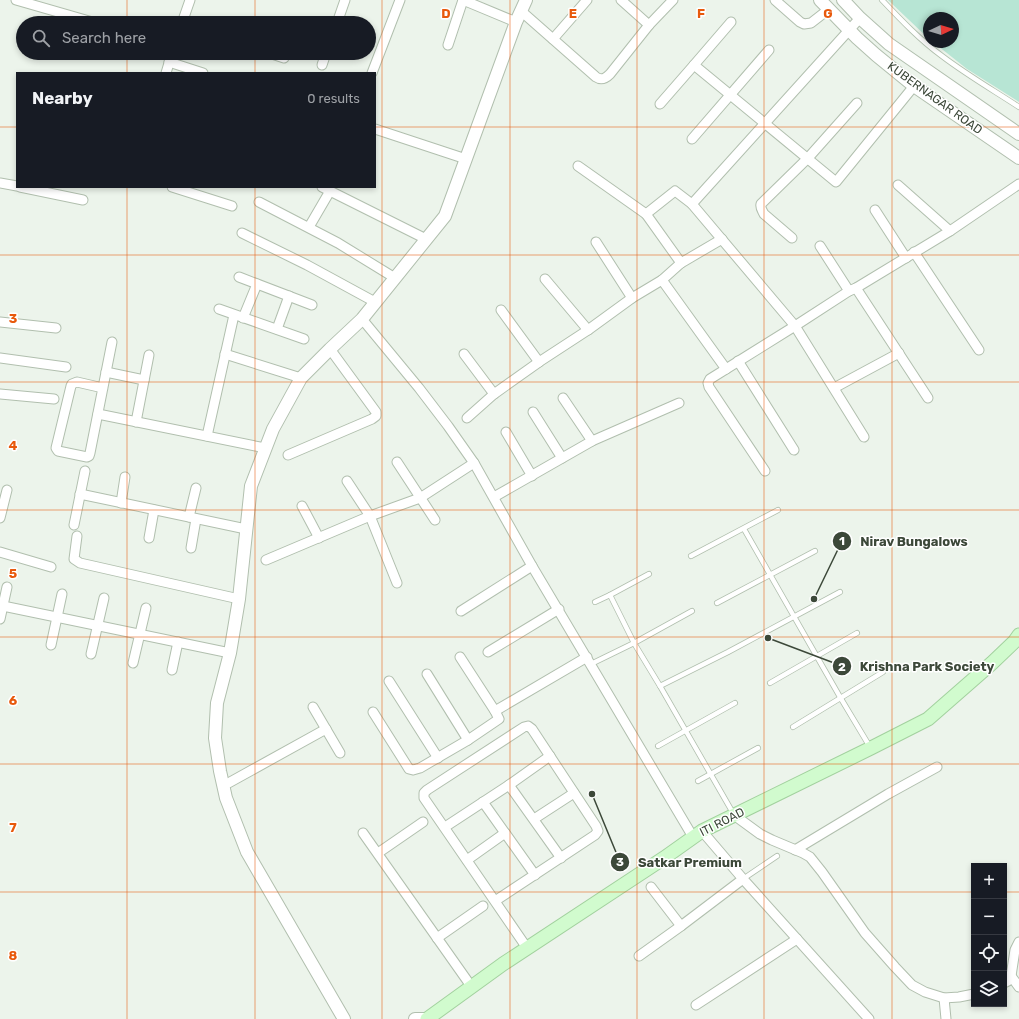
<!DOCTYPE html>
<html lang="en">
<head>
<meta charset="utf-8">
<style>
	:root { --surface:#171b24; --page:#20242c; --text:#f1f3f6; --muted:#9ea1a6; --line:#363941 }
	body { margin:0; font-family:Rubik,sans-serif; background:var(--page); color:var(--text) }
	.controls { position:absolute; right:12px; bottom:12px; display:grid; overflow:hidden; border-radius:0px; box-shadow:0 2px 6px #0003 }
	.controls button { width:36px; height:36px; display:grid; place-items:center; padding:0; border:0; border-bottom:1px solid var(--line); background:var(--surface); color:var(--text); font:20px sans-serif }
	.compass { position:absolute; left:923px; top:12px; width:36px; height:36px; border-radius:50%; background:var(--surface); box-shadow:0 2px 6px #0003; rotate:86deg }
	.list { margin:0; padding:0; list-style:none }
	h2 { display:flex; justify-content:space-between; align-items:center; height:52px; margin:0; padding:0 16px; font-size:17px }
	h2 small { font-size:13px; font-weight:400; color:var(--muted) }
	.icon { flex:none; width:22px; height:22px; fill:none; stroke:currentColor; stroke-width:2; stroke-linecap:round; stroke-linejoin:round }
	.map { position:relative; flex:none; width:1019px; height:1019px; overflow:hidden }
	.search { position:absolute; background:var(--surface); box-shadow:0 2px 6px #0003; left:16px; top:16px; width:360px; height:44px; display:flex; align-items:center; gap:10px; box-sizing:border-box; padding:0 14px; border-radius:22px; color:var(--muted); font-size:15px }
	.panel { position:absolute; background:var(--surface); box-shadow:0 2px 6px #0003; left:16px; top:72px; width:360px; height:116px; border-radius:0px }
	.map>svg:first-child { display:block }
	.green { fill:#b7e5d4 }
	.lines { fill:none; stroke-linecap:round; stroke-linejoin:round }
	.service-casing { stroke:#b1bfae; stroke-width:6 }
	.minor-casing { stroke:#b1bfae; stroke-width:11 }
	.tertiary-casing { stroke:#b1bfae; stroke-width:14 }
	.secondary-casing { stroke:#a2d19e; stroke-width:15 }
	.service { stroke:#fff; stroke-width:4.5 }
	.minor { stroke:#fff; stroke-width:9 }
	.tertiary { stroke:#fff; stroke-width:12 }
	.secondary { stroke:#d1fbce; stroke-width:13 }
	.grid { fill:none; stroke:#e8590c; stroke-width:1; stroke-opacity:0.55 }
	.labels { text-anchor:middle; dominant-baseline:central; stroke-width:3; stroke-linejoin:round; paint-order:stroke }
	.street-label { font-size:12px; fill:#3c4839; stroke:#fff }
	.grid-label { font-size:13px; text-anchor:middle; font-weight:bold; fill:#e8590c; stroke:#fff; stroke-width:3; stroke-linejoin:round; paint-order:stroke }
	.leader { fill:none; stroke:#3c4839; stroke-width:1.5 }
	.callout-dot { fill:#3c4839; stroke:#fff; stroke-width:1.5 }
	.mark-label { font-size:12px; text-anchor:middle; font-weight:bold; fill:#fff }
	.callout-label { font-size:13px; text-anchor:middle; font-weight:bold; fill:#3c4839; stroke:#fff; stroke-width:3; stroke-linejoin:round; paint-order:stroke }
</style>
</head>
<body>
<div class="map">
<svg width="1019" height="1019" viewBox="0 0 1019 1019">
	<rect width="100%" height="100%" fill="#ecf4eb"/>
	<path class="green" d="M888 0H1019V102L967 69 933 42H953V18H929V39Z"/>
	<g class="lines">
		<g class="service-casing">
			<g id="service">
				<path d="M882 0C901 20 920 40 942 56 967 75 993 90 1019 107"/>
				<path d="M744 529 840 697 870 747"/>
				<path d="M691 556 778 510"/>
				<path d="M610 595 634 643 660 686 733 813"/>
				<path d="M595 602 610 595 649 574"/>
				<path d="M717 603 815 551"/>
				<path d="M591 664 634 643 692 611"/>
				<path d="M770 683 857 633"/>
				<path d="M660 686 728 652 840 592"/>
				<path d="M793 727 883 672"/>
				<path d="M658 746 735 703"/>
				<path d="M698 781 758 748"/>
				<path d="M743 879 777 856"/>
			</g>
		</g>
		<g class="minor-casing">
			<g id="minor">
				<path d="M16 0 96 23"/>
				<path d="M463 0 516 22"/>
				<path d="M621 0 649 25"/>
				<path d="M775 0 800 22 804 24 811 23 829 9"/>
				<path d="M521 11 596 77C602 81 606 78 610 74L649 25 673 0"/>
				<path d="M731 22 694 65 836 182 914 86"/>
				<path d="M182 23 190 0"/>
				<path d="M337 23 345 0"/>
				<path d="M553 39 587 0"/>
				<path d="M448 45 463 0"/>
				<path d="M269 53 284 58"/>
				<path d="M169 62 203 73"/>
				<path d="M322 65 326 53"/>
				<path d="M166 73 172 53"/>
				<path d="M372 73 400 0"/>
				<path d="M660 104 694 65"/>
				<path d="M375 129 466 159"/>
				<path d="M692 139 769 50"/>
				<path d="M578 166 646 214"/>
				<path d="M0 183 17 186"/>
				<path d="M898 185 950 231"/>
				<path d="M20 187 83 200"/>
				<path d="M172 187 232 206"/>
				<path d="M322 187 426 239"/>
				<path d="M259 202 338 243 395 278"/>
				<path d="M692 204 795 326 864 437"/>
				<path d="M875 210 906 258"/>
				<path d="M309 227 330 191"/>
				<path d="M242 233 307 265 375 302"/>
				<path d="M792 238 764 214C762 210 760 208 761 204L808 158 857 103"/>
				<path d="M596 242 632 298"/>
				<path d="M820 246 849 291"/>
				<path d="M914 252 979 350"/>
				<path d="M681 263 722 239"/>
				<path d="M239 277 312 305"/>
				<path d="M545 279 588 330"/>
				<path d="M662 280 681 263 646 214 675 191 692 204 860 18"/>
				<path d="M856 288 928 398"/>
				<path d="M219 309 304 339"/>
				<path d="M501 310 539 362"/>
				<path d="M243 318 257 284"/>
				<path d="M362 319 419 388 448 426 474 463 532 566 693 837"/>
				<path d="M0 322 56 328"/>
				<path d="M277 329 289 296"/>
				<path d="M225 354 301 378"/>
				<path d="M464 354 494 394"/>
				<path d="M0 358 66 367"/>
				<path d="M738 361 794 450"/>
				<path d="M106 372 144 380"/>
				<path d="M103 388 77 382 72 384 71 386 56 448 58 451 87 457 89 456 90 453 112 342"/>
				<path d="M834 388 899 353"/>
				<path d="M0 394 54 399"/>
				<path d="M563 398 592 441"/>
				<path d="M533 412 562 458"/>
				<path d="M98 414 265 448"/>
				<path d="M467 418 494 394 539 362 588 330 632 298 662 280 726 369"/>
				<path d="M136 422 149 355"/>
				<path d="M506 432 532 476"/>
				<path d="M207 436 234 315"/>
				<path d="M288 455 372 419 376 416V412L330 349"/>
				<path d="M397 462 435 520"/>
				<path d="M765 471 709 387 708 383 710 379 795 326 849 291 856 288 950 231 1019 184"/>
				<path d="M347 481 370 516 397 583"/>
				<path d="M80 494 246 529"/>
				<path d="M494 497 592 441 679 403"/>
				<path d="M121 503 125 477"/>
				<path d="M302 506 319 538"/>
				<path d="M189 517 196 488"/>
				<path d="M0 518 7 490"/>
				<path d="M74 525 85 471"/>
				<path d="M77 536 74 559 80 563 239 599"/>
				<path d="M149 538 154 510"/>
				<path d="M191 548 196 519"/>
				<path d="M0 552 51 567"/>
				<path d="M266 560 370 516 420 498 474 463"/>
				<path d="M3 606 230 653"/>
				<path d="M461 611 532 566"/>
				<path d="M0 619 7 587"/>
				<path d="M51 645 62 594"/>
				<path d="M488 652 559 609"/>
				<path d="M91 654 104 598"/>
				<path d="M133 663 146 608"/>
				<path d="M172 670 178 642"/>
				<path d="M427 674 468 740"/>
				<path d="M389 681 438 758"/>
				<path d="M313 707 340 753"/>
				<path d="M495 711 587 657"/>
				<path d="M373 712 409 769 413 770 420 768 468 740 499 719 495 711 460 657"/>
				<path d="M509 785 561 858"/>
				<path d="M223 786 326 729"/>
				<path d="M483 802 535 875"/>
				<path d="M734 815 760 834 772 840 803 853 810 857 822 872 865 933 895 967 912 985 925 992 944 998 959 997 974 994"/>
				<path d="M534 819 574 793"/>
				<path d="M445 827 509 785 550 756"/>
				<path d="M702 831 743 879 869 1019"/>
				<path d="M363 833 471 986"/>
				<path d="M795 850 888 794 937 767"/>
				<path d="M378 853 423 822"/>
				<path d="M467 860 505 833"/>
				<path d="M651 887 681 926"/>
				<path d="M495 901 595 835 598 831 596 826 532 729 528 726 524 727 427 790 424 793V798L527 948"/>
				<path d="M437 938 483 906"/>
				<path d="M639 956 681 926 743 879"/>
				<path d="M1011 976 1019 987"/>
				<path d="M1004 983 1008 981 1011 976 1015 950 1019 942"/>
				<path d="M944 998 946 1019"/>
				<path d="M696 1005 797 939"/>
			</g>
		</g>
		<g class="tertiary-casing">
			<g id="tertiary">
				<path d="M820 0 857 38 876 55 914 86 1019 158"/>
				<path d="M843 0 860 18 889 44 1019 134"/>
				<path d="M344 1019 247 852 226 798 220 771 215 738 217 703 230 653 239 599 251 486 273 429 301 378 330 349 362 319 445 216 516 22 526 0"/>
				<path d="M415 1019H427"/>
			</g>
		</g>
		<g class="secondary-casing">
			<path id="secondary" d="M427 1019 503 964 664 858 702 831 871 748 928 719 992 663 1014 642 1019 635"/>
		</g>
		<use href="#service" class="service"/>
		<use href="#minor" class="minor"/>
		<use href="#tertiary" class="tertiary"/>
		<use href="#secondary" class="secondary"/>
	</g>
	<path class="grid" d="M127 0V23M255 0V23M382 0V1019M510 0V1019M637 0V1019M764 0V1019M892 0V1019M127 53V73M255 53V73M0 127H17M375 127H1019M127 187V1019M255 187V1019M0 255H1019M0 382H1019M0 510H1019M0 637H1019M0 764H1019M0 892H974M1004 892H1019"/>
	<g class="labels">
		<g class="street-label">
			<text transform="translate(935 98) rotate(36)">KUBERNAGAR ROAD</text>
			<text transform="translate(722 822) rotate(-27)">ITI ROAD</text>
		</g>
	</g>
	<g class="grid-label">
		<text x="446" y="18">D</text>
		<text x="573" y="18">E</text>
		<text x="701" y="18">F</text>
		<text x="828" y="18">G</text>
		<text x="13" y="323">3</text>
		<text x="13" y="450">4</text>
		<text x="13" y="578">5</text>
		<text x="13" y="705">6</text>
		<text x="13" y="832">7</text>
		<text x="13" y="960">8</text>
	</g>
	<path class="leader" d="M814 599L842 541M768 638L842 666M592 794L620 862"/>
	<g class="callout-dot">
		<circle cx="814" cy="599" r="4"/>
		<circle cx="768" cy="638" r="4"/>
		<circle cx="592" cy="794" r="4"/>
		<circle cx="842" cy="541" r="10"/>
		<circle cx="842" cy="666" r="10"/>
		<circle cx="620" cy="862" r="10"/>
	</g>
	<g class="mark-label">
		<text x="842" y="545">1</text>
		<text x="842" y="671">2</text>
		<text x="620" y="866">3</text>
	</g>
	<g class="callout-label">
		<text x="914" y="546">Nirav Bungalows</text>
		<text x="927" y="671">Krishna Park Society</text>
		<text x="690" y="867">Satkar Premium</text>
	</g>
</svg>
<div class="controls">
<button>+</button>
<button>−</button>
<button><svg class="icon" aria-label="locate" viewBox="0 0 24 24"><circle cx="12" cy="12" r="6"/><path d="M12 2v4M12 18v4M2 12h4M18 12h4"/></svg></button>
<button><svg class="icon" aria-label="layers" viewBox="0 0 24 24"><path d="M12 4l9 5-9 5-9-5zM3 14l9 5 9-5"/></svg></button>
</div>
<svg class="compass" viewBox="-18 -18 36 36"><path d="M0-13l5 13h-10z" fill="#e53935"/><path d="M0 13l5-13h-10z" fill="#9ea1a6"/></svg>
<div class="search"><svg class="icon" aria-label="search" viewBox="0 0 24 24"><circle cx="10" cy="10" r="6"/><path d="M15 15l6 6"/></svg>Search here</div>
<section class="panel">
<h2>Nearby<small>0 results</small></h2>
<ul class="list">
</ul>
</section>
</div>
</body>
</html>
